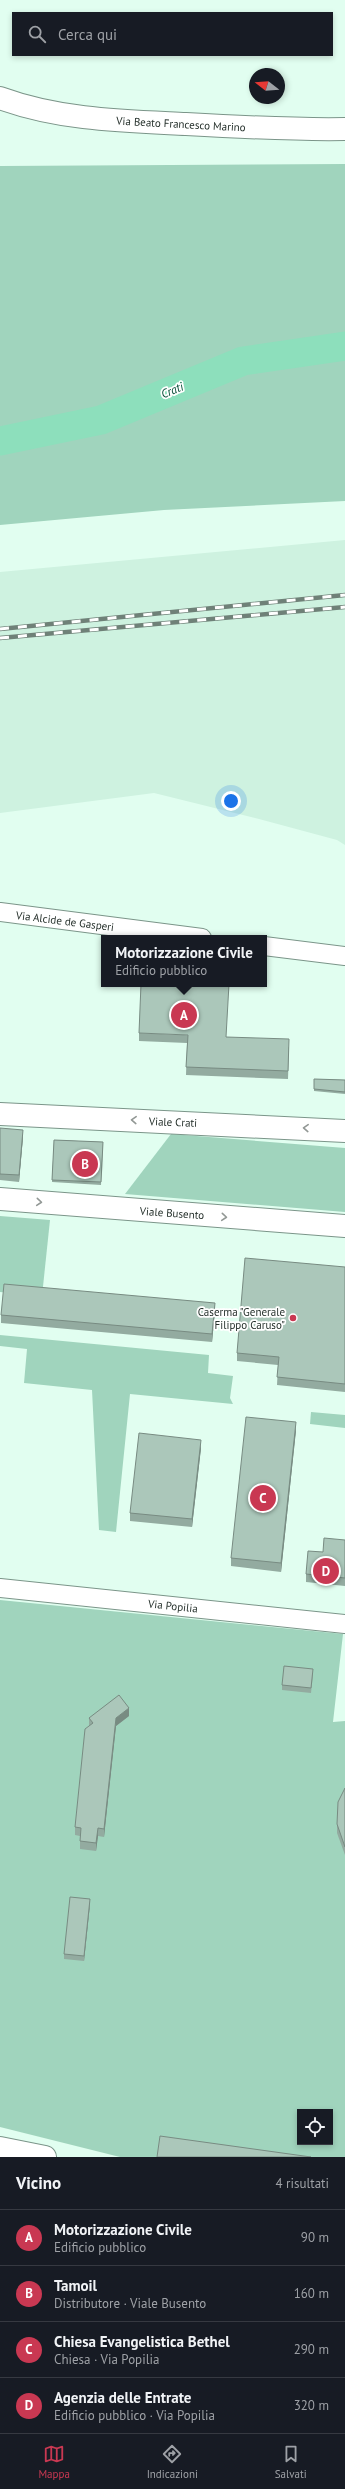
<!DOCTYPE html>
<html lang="it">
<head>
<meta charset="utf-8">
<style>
	:root { --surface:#171b24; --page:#242831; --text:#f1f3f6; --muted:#9ea1a6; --line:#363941; --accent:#c93852 }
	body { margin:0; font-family:"PT Sans",sans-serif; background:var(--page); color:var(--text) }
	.controls { position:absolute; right:12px; bottom:12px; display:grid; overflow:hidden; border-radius:0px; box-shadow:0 2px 6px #0003 }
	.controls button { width:36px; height:36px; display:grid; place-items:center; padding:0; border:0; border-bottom:1px solid var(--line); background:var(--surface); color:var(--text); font:20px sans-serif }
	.compass { position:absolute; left:249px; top:68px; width:36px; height:36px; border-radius:50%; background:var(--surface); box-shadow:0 2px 6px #0003; rotate:287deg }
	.you { position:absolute; left:231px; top:801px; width:14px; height:14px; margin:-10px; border:3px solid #fff; border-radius:50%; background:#1a73e8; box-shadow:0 0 0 6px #1a73e833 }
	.badge { display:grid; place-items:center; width:26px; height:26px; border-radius:50%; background:var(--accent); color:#fff; font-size:13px; font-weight:700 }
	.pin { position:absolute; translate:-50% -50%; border:2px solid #fff; box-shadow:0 1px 4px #0006 }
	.popup { position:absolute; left:101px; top:935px; width:166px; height:52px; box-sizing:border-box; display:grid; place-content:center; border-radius:0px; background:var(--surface); filter:drop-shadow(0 1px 3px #0005); font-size:13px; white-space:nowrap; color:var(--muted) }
	.popup b { font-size:15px; color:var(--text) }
	.popup::after { content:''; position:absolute; left:50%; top:100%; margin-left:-8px; border:8px solid transparent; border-top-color:var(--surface) }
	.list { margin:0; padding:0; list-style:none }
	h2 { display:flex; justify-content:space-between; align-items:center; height:52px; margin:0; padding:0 16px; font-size:17px }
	h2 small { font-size:13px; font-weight:400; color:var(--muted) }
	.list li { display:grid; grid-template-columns:26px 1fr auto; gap:12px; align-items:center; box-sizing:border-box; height:56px; padding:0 16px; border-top:1px solid var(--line) }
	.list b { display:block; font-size:15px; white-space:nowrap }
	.list p { margin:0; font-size:13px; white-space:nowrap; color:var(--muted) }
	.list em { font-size:13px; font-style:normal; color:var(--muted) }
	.icon { flex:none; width:22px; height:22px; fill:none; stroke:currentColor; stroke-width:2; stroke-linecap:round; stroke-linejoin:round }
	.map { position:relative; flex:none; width:345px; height:2157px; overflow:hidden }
	.search { position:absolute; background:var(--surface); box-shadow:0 2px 6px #0003; left:12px; right:12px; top:12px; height:44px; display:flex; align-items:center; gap:10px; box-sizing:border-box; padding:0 14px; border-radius:0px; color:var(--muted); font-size:15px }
	.sheet { height:276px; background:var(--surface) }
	nav { display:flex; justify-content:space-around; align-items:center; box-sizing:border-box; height:56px; border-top:1px solid var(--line); background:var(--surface); font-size:11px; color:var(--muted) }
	nav a { display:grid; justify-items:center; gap:2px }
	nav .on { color:var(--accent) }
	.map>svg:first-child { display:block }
	.built { fill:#cef2e0 }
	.green { fill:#a0d4bd; fill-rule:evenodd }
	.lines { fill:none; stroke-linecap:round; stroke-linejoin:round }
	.river { stroke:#8ddfbc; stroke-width:29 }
	.street-casing { stroke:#7b9589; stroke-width:20 }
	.secondary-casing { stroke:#7b9589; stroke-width:24 }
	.primary-casing { stroke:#7b9589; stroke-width:24 }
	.street { stroke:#fff; stroke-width:18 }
	.secondary { stroke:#fff; stroke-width:22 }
	.primary { stroke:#fff; stroke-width:22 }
	.rail-casing { stroke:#6f8178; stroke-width:4.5 }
	.rail { stroke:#fff; stroke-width:3; stroke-dasharray:9; stroke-linecap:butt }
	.wall { fill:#93aba0 }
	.shaded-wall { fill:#788b82 }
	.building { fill:#abc7ba; stroke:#788b82 }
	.oneway { stroke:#929895 }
	.poi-dot { fill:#c93852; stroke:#fff; stroke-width:1.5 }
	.labels { text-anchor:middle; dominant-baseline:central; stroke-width:3.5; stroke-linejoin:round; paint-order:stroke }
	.street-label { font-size:11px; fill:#25302b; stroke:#fff }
	.poi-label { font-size:11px; fill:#25302b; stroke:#fff; text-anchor:end }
	.water-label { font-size:12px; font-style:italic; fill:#064c36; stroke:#fff }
</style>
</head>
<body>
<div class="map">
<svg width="345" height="2157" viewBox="0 0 345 2157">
	<rect width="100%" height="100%" fill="#e1fef0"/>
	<path class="built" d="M345 540V845L337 840 259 819 154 793 0 813V572Z"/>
	<g class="green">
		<path d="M345 164V501L164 510 0 525V166Z"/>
		<path d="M171 1134 345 1148V1212L125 1194Z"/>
		<path d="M0 1216 50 1220 42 1296 0 1292Z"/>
		<path d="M0 1335 209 1355 208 1373 233 1376 230 1398 233 1404 130 1394 116 1532 99 1530 92 1390 24 1383 27 1349 0 1346Z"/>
		<path d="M311 1412 345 1415V1428L310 1424Z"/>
		<path d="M0 1600 343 1634 333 1722 345 1721V2157H120L0 2127ZM300 2112H330V2142H300Z"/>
	</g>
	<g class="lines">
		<path class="river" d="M0 441 101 420 243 361 345 346"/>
		<g class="street-casing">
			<g id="street">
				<path d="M0 912 202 938"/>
				<path d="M264 946 345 956"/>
				<path d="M0 1588 345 1624"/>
			</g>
		</g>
		<g class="secondary-casing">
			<g id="secondary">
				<path d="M0 98C60 120 124 121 186 124 239 127 292 130 345 129"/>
				<path d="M0 2148 45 2157"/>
			</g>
		</g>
		<g class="primary-casing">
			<g id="primary">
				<path d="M0 1114 345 1131"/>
				<path d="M0 1199 345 1226"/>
			</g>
		</g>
		<use href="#street" class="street"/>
		<use href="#secondary" class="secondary"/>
		<use href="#primary" class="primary"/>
		<g class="rail-casing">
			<g id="rail">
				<path d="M0 629 345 595"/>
				<path d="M0 638 345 607"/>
			</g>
		</g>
		<use href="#rail" class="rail"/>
	</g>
	<g class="wall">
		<path d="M139 1033 227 1037 289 1047 288 1079 186 1075 187 1043 139 1041Z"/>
		<path d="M314 1079 345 1080V1094L314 1091Z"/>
		<path d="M0 1128 23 1137 19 1182 0 1180Z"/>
		<path d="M54 1140 103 1142 101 1185 52 1182Z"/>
		<path d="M345 1267V1392L277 1385 278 1365 237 1361V1353Z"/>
		<path d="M215 1311 212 1342 1 1323V1315Z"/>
		<path d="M296 1430 281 1572 231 1566V1558Z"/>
		<path d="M201 1448 192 1527 130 1521V1513Z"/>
		<path d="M345 1540V1586L306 1582V1574L323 1552Z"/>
		<path d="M313 1674 311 1693 282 1690V1685Z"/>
		<path d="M129 1716 116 1726 104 1837 98 1836 96 1851 80 1849V1836L75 1835V1827L89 1726V1718Z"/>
		<path d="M345 1788V1855L337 1833V1824Z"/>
		<path d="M90 1904 84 1961 64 1959V1954Z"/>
	</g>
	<g class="shaded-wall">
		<path d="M23 1130V1137L19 1182V1175Z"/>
		<path d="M215 1303V1311L212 1342V1334Z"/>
		<path d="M296 1422V1430L281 1572V1563Z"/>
		<path d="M201 1440V1448L192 1527V1519Z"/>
		<path d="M129 1708V1716L116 1726 104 1837V1829L116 1718Z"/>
		<path d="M98 1828V1836L96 1851V1843Z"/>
		<path d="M90 1899V1904L84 1961V1956Z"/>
	</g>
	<g class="building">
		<path d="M141 984H229L226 1037 289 1039 288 1071 186 1067 188 1035 139 1033Z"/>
		<path d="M314 1079 345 1080V1092L314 1089Z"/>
		<path d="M0 1128 23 1130 19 1175 0 1174Z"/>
		<path d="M54 1140 103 1142 101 1182 52 1180Z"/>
		<path d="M245 1258 345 1267V1384L277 1377 279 1357 237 1353Z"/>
		<path d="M4 1284 215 1303 212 1334 1 1315Z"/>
		<path d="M246 1417 296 1422 281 1563 231 1558Z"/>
		<path d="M139 1433 201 1440 192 1519 130 1513Z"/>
		<path d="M324 1538 345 1540V1578L306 1574 308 1551 323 1552Z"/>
		<path d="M284 1666 313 1669 311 1688 282 1685Z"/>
		<path d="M119 1695 129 1708 116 1718 104 1829 98 1828 96 1843 80 1841 81 1828 75 1827 85 1729 93 1723 89 1718Z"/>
		<path d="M345 1788V1847L337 1824 338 1802Z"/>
		<path d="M70 1897 90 1899 84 1956 64 1954Z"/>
		<path d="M160 2136 311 2157H157Z"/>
	</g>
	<defs><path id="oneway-chevron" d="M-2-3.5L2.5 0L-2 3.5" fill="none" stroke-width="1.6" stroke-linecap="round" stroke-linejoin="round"/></defs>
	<g class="oneway">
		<use href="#oneway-chevron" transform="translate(134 1120) rotate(-177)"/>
		<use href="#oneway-chevron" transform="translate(306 1128) rotate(-177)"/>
		<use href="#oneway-chevron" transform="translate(39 1202) rotate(5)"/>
		<use href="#oneway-chevron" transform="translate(224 1217) rotate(5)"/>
	</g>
	<circle class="poi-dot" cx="293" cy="1318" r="4"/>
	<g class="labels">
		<g class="street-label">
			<text transform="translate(181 124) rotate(3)">Via Beato Francesco Marino</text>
			<text transform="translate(65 921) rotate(7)">Via Alcide de Gasperi</text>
			<text transform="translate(173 1122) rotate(2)">Viale Crati</text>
			<text transform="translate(172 1213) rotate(4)">Viale Busento</text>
			<text transform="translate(173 1606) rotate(6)">Via Popilia</text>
		</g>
		<g class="poi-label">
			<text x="285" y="1312">Caserma "Generale<tspan x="285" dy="13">Filippo Caruso"</tspan></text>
		</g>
		<g class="water-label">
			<text transform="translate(172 390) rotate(-23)">Crati</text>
		</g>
	</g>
</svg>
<div class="controls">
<button><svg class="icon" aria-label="locate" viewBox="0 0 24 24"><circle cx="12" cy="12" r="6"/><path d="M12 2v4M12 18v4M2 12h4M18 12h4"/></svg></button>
</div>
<svg class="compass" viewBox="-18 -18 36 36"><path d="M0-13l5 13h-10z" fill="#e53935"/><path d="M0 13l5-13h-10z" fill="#9ea1a6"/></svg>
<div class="you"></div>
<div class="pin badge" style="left:184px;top:1015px">A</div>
<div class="popup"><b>Motorizzazione Civile</b>Edificio pubblico</div>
<div class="pin badge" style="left:85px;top:1164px">B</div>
<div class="pin badge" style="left:263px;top:1498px">C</div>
<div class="pin badge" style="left:326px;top:1571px">D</div>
<div class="search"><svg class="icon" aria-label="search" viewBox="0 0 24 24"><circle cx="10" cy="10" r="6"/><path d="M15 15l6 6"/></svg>Cerca qui</div>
</div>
<section class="sheet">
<h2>Vicino<small>4 risultati</small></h2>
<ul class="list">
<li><span class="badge">A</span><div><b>Motorizzazione Civile</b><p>Edificio pubblico</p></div><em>90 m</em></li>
<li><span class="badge">B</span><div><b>Tamoil</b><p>Distributore · Viale Busento</p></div><em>160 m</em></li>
<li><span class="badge">C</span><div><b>Chiesa Evangelistica Bethel</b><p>Chiesa · Via Popilia</p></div><em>290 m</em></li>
<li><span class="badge">D</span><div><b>Agenzia delle Entrate</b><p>Edificio pubblico · Via Popilia</p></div><em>320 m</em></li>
</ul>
</section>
<nav>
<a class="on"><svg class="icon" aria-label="map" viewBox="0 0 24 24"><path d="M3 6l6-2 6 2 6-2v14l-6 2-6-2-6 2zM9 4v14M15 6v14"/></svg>Mappa</a>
<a><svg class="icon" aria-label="directions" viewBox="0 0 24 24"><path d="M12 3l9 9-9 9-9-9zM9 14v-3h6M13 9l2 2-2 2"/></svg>Indicazioni</a>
<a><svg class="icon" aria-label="saved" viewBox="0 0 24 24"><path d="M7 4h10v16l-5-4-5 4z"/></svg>Salvati</a>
</nav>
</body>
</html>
